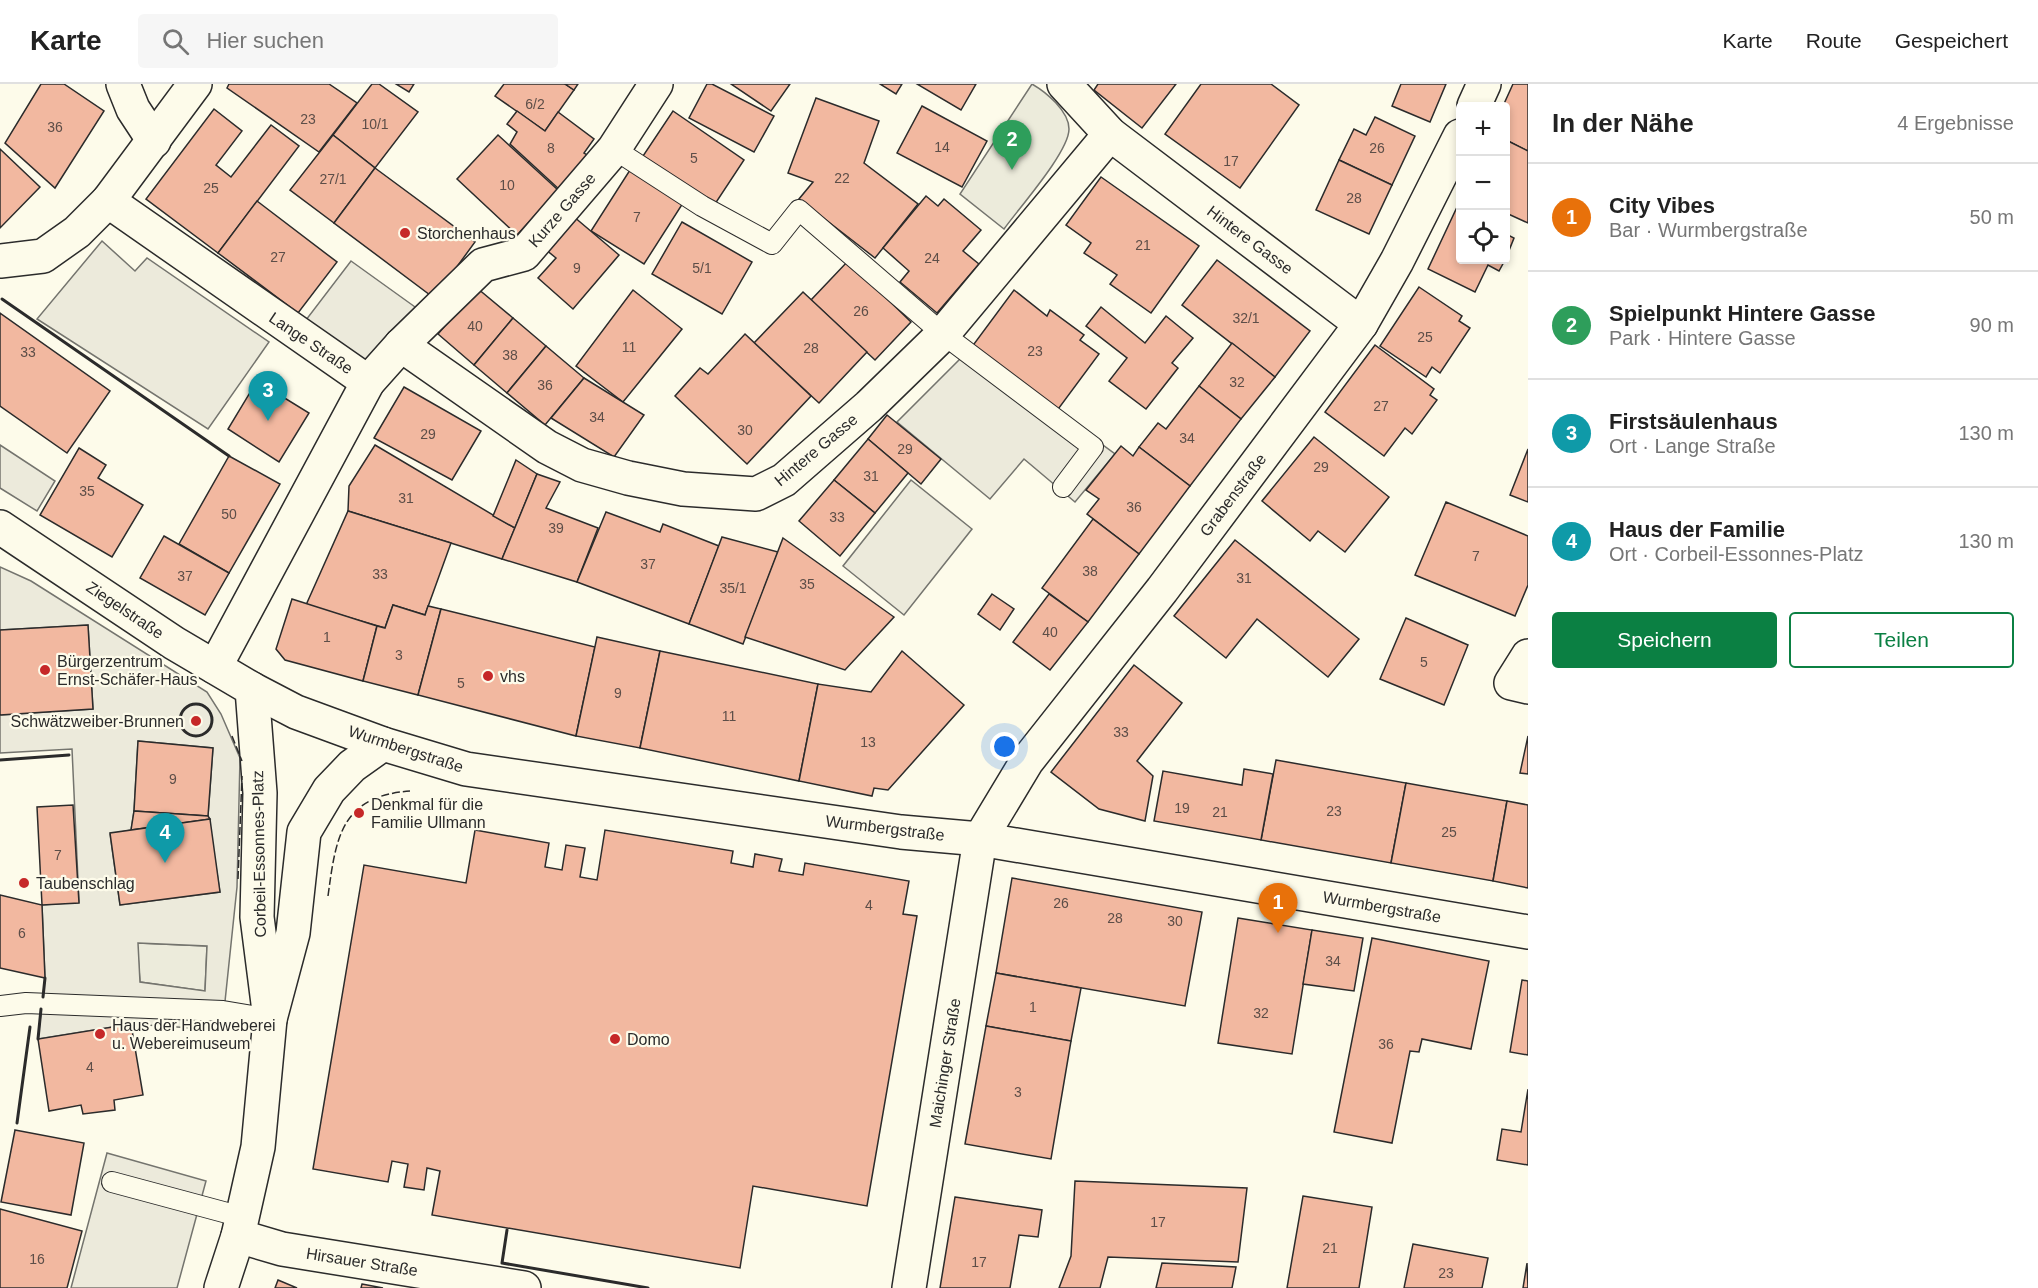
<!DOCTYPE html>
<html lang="de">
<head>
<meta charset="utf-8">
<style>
	:root { --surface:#fff; --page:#f6f6f6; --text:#222; --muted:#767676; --line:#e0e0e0; --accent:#0b8043 }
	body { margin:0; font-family:Helvetica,sans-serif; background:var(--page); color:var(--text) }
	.controls { position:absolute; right:18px; top:18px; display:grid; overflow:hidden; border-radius:6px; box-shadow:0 3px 9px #0003 }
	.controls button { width:54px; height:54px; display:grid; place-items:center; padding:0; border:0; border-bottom:2px solid var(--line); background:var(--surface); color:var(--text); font:30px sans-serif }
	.you { position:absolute; left:1005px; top:663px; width:21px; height:21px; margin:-15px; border:4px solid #fff; border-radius:50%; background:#1a73e8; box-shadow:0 0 0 9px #1a73e833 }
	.badge { display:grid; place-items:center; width:39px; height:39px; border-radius:50%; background:var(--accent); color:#fff; font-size:20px; font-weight:700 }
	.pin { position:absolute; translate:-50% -50px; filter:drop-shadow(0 2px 3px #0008) }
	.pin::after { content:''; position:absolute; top:32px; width:21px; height:18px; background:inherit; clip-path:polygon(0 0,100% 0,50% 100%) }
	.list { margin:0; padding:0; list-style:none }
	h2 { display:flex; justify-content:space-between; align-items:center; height:78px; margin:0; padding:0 24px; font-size:26px }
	h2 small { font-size:20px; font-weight:400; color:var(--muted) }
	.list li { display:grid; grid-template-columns:39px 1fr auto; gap:18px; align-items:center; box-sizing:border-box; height:108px; padding:0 24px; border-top:2px solid var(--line) }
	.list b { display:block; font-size:22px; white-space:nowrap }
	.list p { margin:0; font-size:20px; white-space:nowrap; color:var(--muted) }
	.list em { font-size:20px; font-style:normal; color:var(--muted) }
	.actions { display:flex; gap:12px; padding:18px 24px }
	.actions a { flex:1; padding:14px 0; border:2px solid var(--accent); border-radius:6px; text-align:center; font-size:21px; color:var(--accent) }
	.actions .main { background:var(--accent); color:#fff }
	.icon { flex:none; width:33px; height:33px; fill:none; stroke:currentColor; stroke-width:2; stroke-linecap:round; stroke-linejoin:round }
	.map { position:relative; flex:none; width:1528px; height:1204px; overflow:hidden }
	header { display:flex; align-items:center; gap:36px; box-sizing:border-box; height:84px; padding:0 30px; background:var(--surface); border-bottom:2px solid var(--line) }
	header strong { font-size:28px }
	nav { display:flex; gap:33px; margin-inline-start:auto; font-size:21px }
	.search { width:420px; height:54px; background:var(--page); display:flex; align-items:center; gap:15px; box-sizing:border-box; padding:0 21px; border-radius:6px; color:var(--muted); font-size:22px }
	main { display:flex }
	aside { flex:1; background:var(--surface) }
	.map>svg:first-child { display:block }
	.green { fill:#ecebdb; stroke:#74746e; stroke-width:1.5 }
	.parking { fill:#eceadb; stroke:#74746e; stroke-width:1.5; fill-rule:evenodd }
	.building { fill:#f2b8a0; stroke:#2b2b2b; stroke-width:1.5 }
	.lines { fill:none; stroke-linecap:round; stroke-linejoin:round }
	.service-casing { stroke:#2b2b2b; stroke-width:22 }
	.minor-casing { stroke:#2b2b2b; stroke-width:36 }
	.secondary-casing { stroke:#2b2b2b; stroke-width:36 }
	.service { stroke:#fdfbea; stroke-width:20 }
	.minor { stroke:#fdfbea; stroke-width:33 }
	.secondary { stroke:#fdfbea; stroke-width:33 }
	.fence { stroke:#2b2b2b; stroke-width:1.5; stroke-dasharray:8 3; stroke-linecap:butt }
	.wall { stroke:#2b2b2b; stroke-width:3 }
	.poi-dot { fill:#c62828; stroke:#fdfbea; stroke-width:2 }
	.labels { text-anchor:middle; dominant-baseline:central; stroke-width:4.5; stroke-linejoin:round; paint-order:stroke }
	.number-label { font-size:14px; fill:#5d4e48 }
	.street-label { font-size:16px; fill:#2b2b2b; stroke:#fdfbea }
	.poi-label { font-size:16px; fill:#2b2b2b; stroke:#fdfbea; text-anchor:start }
</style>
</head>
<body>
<header>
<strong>Karte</strong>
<div class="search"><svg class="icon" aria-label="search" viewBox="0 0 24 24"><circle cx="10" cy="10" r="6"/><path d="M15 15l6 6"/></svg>Hier suchen</div>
<nav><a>Karte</a><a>Route</a><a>Gespeichert</a></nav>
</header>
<main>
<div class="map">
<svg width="1528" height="1204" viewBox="0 0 1528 1204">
	<rect width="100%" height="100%" fill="#fdfbea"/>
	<g class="green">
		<path d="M1032 0C1046 8 1069 27 1069 45 1069 68 1019 124 1004 145L960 110Z"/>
		<path d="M137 859 207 862 205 907 140 898Z"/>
	</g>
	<g class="parking">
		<path d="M102 157 135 187 147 174 269 258 208 345 37 235Z"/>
		<path d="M351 177 429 233 368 298 296 249Z"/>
		<path d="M971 264 1115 370 1075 418 1024 375 990 415 897 338Z"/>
		<path d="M0 361 55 397 37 427 0 404Z"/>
		<path d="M911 396 972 445 904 531 843 482Z"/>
		<path d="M0 483 31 497 207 608 221 630 240 674 237 803 222 946 131 940 38 955 45 894 42 821 79 818 72 665 0 669V631L93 625 88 541 0 546ZM138 657 213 664 208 732 220 808 120 821 110 750 131 746 134 727ZM138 859 207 862 205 907 140 898Z"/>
		<path d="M107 1069 206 1097 177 1204H71Z"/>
	</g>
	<g class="building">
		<path d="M41 0H64L104 27 55 104 5 59Z"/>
		<path d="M229 0H329L357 19 319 68 227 4Z"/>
		<path d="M372 0H379L418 28 375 84 333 51Z"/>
		<path d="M396 0H414L409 8Z"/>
		<path d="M504 0H565L574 6 545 47 495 12Z"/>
		<path d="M565 0H578L574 6Z"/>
		<path d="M707 0H712L774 32 754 68 689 34Z"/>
		<path d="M731 0H790L771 27Z"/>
		<path d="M880 0H902L896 10Z"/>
		<path d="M917 0H976L961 26Z"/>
		<path d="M1098 0H1176L1142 44 1094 6Z"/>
		<path d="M1201 0H1271L1299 21 1240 104 1165 50Z"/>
		<path d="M1401 0H1446L1430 38 1392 22Z"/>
		<path d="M1513 0H1528V67L1506 56V22H1503Z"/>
		<path d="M816 14 879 37 864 79 918 120 875 174 799 115 813 98 788 89Z"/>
		<path d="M922 22 987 57 962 103 897 69Z"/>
		<path d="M214 25 242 47 216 81 231 93 271 41 299 62 218 169 146 115Z"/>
		<path d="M517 27 545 47 558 28 594 55 584 69 587 71 561 107 510 60 517 48 507 40Z"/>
		<path d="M673 27 744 76 715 120 643 72Z"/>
		<path d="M1375 33 1415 52 1392 101 1339 76 1354 45 1366 51Z"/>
		<path d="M333 51 375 84 334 139 290 106Z"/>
		<path d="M498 51 558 106 517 151 457 95Z"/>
		<path d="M1506 56 1528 67V139L1506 129Z"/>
		<path d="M0 65 40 103 0 144Z"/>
		<path d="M1339 76 1392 101 1369 150 1316 126Z"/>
		<path d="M375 84 475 158 434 214 334 139Z"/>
		<path d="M630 86 683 119 644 180 591 147Z"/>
		<path d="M1101 93 1199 162 1151 229 1110 200 1117 191 1084 169 1091 159 1066 141Z"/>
		<path d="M926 112 938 122 944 115 981 146 963 167 979 180 937 229 900 198 909 187 883 164Z"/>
		<path d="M257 117 337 178 298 229 218 169Z"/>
		<path d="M1458 121 1460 122V176H1505L1499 187 1488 181 1475 208 1428 185Z"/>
		<path d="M573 132 619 171 573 225 538 194 556 174 545 165Z"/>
		<path d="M682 138 752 178 722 230 652 190Z"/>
		<path d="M1506 150 1514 154 1506 174Z"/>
		<path d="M1217 176 1310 247 1275 293 1182 221Z"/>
		<path d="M848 177 911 238 875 276 811 216Z"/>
		<path d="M1419 203 1462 232 1459 237 1470 244 1440 289 1432 283 1426 293 1380 262Z"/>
		<path d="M477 204 513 234 474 281 438 250Z"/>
		<path d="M633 206 682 245 623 318 576 282Z"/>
		<path d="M1014 206 1047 232 1050 226 1084 251 1080 256 1099 270 1056 328 971 264Z"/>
		<path d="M803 208 867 268 819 319 754 259Z"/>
		<path d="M1101 223 1145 259 1166 232 1193 254 1172 279 1178 284 1146 325 1109 297 1127 274 1086 242Z"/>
		<path d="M0 229 110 307 67 369 0 322Z"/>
		<path d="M513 234 546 262 507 309 474 281Z"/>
		<path d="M745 250 811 312 747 380 675 312 700 284 708 290Z"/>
		<path d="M1232 259 1275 293 1241 335 1199 302Z"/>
		<path d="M1375 261 1434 305 1430 311 1437 316 1412 350 1405 344 1384 372 1325 328Z"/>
		<path d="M546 262 584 294 545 341 507 309Z"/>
		<path d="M584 294 644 331 614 373 551 334Z"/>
		<path d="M257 297 309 329 279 378 228 345Z"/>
		<path d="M1199 302 1241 335 1190 402 1139 363 1158 339 1166 345Z"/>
		<path d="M404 303 481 347 452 396 374 354Z"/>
		<path d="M887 331 941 375 921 400 868 355Z"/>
		<path d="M1314 353 1389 413 1345 468 1318 447 1310 457 1262 417Z"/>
		<path d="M868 355 908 389 875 429 834 396Z"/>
		<path d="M375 361 515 444 502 475 348 427 349 402Z"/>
		<path d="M1121 362 1133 372 1139 363 1190 402 1139 470 1087 430 1099 415 1086 406Z"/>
		<path d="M79 364 106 381 98 394 143 421 112 473 40 431Z"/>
		<path d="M1528 365V418L1510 411Z"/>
		<path d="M229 372 280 400 229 489 179 460Z"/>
		<path d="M516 376 537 390 515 444 493 432Z"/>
		<path d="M537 390 560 398 546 424 598 444 577 498 502 475Z"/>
		<path d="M834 396 875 429 840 472 799 437Z"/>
		<path d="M1446 418 1528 452V501L1515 532 1415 491Z"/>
		<path d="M348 427 451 459 425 531 393 521 385 544 306 521Z"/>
		<path d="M606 428 660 448 663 440 719 462 689 540 577 498Z"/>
		<path d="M1093 435 1139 470 1088 538 1042 504Z"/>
		<path d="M164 452 229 489 205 531 140 494Z"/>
		<path d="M722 453 778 468 743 560 689 540Z"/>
		<path d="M783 454 894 533 845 586 745 553Z"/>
		<path d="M1235 456 1359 555 1328 593 1257 535 1226 574 1174 532Z"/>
		<path d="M992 510 1014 525 1000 546 978 530Z"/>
		<path d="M1049 510 1088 538 1050 586 1013 558Z"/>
		<path d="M292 515 377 542 363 597 285 576 276 565Z"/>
		<path d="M393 521 425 531 428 522 441 525 418 611 363 597 377 542 385 544Z"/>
		<path d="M441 525 595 563 576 652 418 611Z"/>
		<path d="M1406 534 1468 561 1444 621 1380 595Z"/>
		<path d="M88 541 93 625 0 631V546Z"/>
		<path d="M597 553 660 567 640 664 576 652Z"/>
		<path d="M660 567 818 600 799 697 640 664Z"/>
		<path d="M902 567 964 621 888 706 874 704 872 712 799 697 818 600 871 608Z"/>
		<path d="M1134 581 1182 619 1137 677 1153 692 1145 737 1099 725 1051 688Z"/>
		<path d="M1528 652V690L1520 689Z"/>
		<path d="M138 657 213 664 208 732 134 727Z"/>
		<path d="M1276 676 1406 699 1391 779 1261 756Z"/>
		<path d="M1244 685 1273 690 1261 756 1154 737 1163 687 1242 701Z"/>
		<path d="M1406 699 1507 717 1493 797 1391 779Z"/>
		<path d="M1507 717 1528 721V804L1493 797Z"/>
		<path d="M73 721 79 819 42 821 37 723Z"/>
		<path d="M134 727 208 732 210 735 131 746Z"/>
		<path d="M210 735 220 808 120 821 110 749Z"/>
		<path d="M475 746 549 759 545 783 562 786 566 761 585 764 580 793 597 796 605 746 733 767 731 779 753 783 755 770 782 775 779 787 803 791 805 779 909 797 903 830 917 832 867 1122 753 1102 740 1184 432 1131 440 1087 427 1084 424 1106 404 1103 408 1080 392 1077 388 1098 313 1085 364 781 466 799Z"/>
		<path d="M1012 794 1202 828 1185 922 996 889Z"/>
		<path d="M0 811 42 821 45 894 0 884Z"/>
		<path d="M1238 834 1312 846 1292 970 1218 959Z"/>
		<path d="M1312 846 1363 854 1354 907 1303 900Z"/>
		<path d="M1372 854 1489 877 1471 965 1422 955 1419 968 1410 967 1392 1059 1334 1048Z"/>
		<path d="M996 889 1081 904 1071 957 986 942Z"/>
		<path d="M1522 896 1528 897V971L1510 968Z"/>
		<path d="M131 940 143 1011 114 1016 115 1026 83 1030 81 1021 49 1027 38 955Z"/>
		<path d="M986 942 1071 957 1051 1075 965 1060Z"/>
		<path d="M1528 1005V1081L1497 1076 1502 1045 1521 1048Z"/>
		<path d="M15 1046 84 1059 71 1131 1 1118Z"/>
		<path d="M1075 1097 1247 1104 1238 1178 1108 1173 1100 1204H1059L1071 1172Z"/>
		<path d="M1303 1112 1372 1123 1359 1204H1287Z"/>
		<path d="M955 1113 1042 1126 1038 1153 1019 1151 1010 1204H940Z"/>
		<path d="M0 1125 82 1147 67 1204H0Z"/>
		<path d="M1413 1160 1488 1174 1482 1204H1404Z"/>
		<path d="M1162 1179 1236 1183 1232 1204H1156Z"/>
		<path d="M1527 1179 1528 1204H1523Z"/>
		<path d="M278 1196 297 1204H275Z"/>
		<path d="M362 1200 383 1204H361Z"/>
	</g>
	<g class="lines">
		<g class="service-casing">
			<g id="service">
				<path d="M614 65 702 122 772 160 799 126 943 250 1093 363 1063 403"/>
				<path d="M0 922 26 919 223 927 270 935"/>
				<path d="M112 1098 242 1133"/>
			</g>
		</g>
		<g class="minor-casing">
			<g id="minor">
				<path d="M123 0 133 25 154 57"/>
				<path d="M1064 0 1110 50 1361 240"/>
				<path d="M1474 22 1484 0"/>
				<path d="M108 117 368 298"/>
				<path d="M0 177 43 172 77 148 108 117 195 0"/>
				<path d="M401 261 547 363 582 381 628 394 683 405 756 410 784 396 869 322 943 250 1110 50"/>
				<path d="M1528 572 1511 599 1528 603"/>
				<path d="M215 583 368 298 401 261 483 181 524 170 614 65 656 0"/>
				<path d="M252 605 296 628 383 660 466 685 901 748 980 755 1528 848"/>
				<path d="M270 935 293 849 304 748 329 706 352 682 383 660"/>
				<path d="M238 1152 282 1165 524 1204"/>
				<path d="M909 1204 980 755 1027 677 1162 506 1361 240 1397 177 1460 52"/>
			</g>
		</g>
		<g class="secondary-casing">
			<path id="secondary" d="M0 443 174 559 252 605 260 709 257 833 270 935 258 1063 238 1152 221 1204"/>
		</g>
		<use href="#service" class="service"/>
		<use href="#minor" class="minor"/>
		<use href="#secondary" class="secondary"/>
		<g class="fence">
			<path d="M232 652 242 677"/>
			<path d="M238 795 242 692"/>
			<path d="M328 812C336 753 341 712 410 707"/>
		</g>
		<g class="wall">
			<path d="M2 215 229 372"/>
			<circle cx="196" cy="636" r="16"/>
			<path d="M0 676 69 671"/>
			<path d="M43 913 45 894"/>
			<path d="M38 955 41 925"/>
			<path d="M17 1039 30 943"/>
			<path d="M507 1146 502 1179 648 1204"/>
		</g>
	</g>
	<g class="poi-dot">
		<circle cx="405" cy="149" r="6"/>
		<circle cx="45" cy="586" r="6"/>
		<circle cx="488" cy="592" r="6"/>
		<circle cx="196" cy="637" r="6"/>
		<circle cx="359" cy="729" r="6"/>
		<circle cx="24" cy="799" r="6"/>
		<circle cx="100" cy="950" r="6"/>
		<circle cx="615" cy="955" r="6"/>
	</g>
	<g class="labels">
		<g class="number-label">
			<text x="535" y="20">6/2</text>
			<text x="308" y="35">23</text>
			<text x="375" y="40">10/1</text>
			<text x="55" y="43">36</text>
			<text x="942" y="63">14</text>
			<text x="551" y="64">8</text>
			<text x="1377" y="64">26</text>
			<text x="694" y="74">5</text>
			<text x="1231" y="77">17</text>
			<text x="842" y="94">22</text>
			<text x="333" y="95">27/1</text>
			<text x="507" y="101">10</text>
			<text x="211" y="104">25</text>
			<text x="1354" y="114">28</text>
			<text x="637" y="133">7</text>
			<text x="1143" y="161">21</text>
			<text x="278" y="173">27</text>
			<text x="932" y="174">24</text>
			<text x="577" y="184">9</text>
			<text x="702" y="184">5/1</text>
			<text x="861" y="227">26</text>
			<text x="1246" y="234">32/1</text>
			<text x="475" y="242">40</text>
			<text x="1425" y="253">25</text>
			<text x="629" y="263">11</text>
			<text x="811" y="264">28</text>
			<text x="1035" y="267">23</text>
			<text x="28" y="268">33</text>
			<text x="510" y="271">38</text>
			<text x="1237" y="298">32</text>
			<text x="545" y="301">36</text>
			<text x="1381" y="322">27</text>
			<text x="597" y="333">34</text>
			<text x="745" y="346">30</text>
			<text x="428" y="350">29</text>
			<text x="1187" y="354">34</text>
			<text x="905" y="365">29</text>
			<text x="1321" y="383">29</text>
			<text x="871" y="392">31</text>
			<text x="87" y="407">35</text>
			<text x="406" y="414">31</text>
			<text x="1134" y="423">36</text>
			<text x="229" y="430">50</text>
			<text x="837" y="433">33</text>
			<text x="556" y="444">39</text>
			<text x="1476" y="472">7</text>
			<text x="648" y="480">37</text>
			<text x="1090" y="487">38</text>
			<text x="380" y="490">33</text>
			<text x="185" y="492">37</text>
			<text x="1244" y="494">31</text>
			<text x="807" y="500">35</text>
			<text x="733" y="504">35/1</text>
			<text x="1050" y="548">40</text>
			<text x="327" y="553">1</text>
			<text x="399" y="571">3</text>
			<text x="1424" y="578">5</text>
			<text x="461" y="599">5</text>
			<text x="618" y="609">9</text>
			<text x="729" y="632">11</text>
			<text x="1121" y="648">33</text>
			<text x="868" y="658">13</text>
			<text x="173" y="695">9</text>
			<text x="1182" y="724">19</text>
			<text x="1334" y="727">23</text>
			<text x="1220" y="728">21</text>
			<text x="1449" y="748">25</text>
			<text x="58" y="771">7</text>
			<text x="1061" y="819">26</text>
			<text x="869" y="821">4</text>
			<text x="1115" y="834">28</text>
			<text x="1175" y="837">30</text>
			<text x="22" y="849">6</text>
			<text x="1333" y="877">34</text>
			<text x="1033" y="923">1</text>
			<text x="1261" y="929">32</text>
			<text x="1386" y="960">36</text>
			<text x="90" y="983">4</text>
			<text x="1018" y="1008">3</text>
			<text x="1158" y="1138">17</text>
			<text x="1330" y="1164">21</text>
			<text x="37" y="1175">16</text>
			<text x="979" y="1178">17</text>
			<text x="1446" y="1189">23</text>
		</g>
		<g class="street-label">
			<text transform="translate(562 126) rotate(-49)">Kurze Gasse</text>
			<text transform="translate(1250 156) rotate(37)">Hintere Gasse</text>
			<text transform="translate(311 259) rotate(34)">Lange Straße</text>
			<text transform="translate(816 366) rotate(-40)">Hintere Gasse</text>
			<text transform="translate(1233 411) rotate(-53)">Grabenstraße</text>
			<text transform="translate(125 526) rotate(34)">Ziegelstraße</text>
			<text transform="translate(406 665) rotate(18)">Wurmbergstraße</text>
			<text transform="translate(885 744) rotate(7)">Wurmbergstraße</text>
			<text transform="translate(259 770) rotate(-91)">Corbeil-Essonnes-Platz</text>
			<text transform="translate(1382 823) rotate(10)">Wurmbergstraße</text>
			<text transform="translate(945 979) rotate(-81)">Maichinger Straße</text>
			<text transform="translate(362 1178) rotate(9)">Hirsauer Straße</text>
		</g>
		<g class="poi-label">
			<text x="417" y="149">Storchenhaus</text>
			<text x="57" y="577">Bürgerzentrum<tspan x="57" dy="18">Ernst-Schäfer-Haus</tspan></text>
			<text x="500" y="592">vhs</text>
			<text x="184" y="637" text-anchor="end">Schwätzweiber-Brunnen</text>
			<text x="371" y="720">Denkmal für die<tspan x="371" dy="18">Familie Ullmann</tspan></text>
			<text x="36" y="799">Taubenschlag</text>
			<text x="112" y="941">Haus der Handweberei<tspan x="112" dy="18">u. Webereimuseum</tspan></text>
			<text x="627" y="955">Domo</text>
		</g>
	</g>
</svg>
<div class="controls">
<button>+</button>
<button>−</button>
<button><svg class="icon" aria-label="locate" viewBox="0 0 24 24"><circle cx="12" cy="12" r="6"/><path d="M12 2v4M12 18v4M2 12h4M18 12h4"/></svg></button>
</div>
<div class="you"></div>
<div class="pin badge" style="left:1278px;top:849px;background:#e8710a">1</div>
<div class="pin badge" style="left:1012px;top:86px;background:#2e9e5b">2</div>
<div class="pin badge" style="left:268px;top:337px;background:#0f9aa8">3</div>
<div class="pin badge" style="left:165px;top:779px;background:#0f9aa8">4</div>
</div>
<aside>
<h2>In der Nähe<small>4 Ergebnisse</small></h2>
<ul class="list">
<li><span class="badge" style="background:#e8710a">1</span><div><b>City Vibes</b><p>Bar · Wurmbergstraße</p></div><em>50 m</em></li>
<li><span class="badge" style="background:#2e9e5b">2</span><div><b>Spielpunkt Hintere Gasse</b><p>Park · Hintere Gasse</p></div><em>90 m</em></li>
<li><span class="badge" style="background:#0f9aa8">3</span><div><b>Firstsäulenhaus</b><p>Ort · Lange Straße</p></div><em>130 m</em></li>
<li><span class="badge" style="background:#0f9aa8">4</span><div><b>Haus der Familie</b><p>Ort · Corbeil-Essonnes-Platz</p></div><em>130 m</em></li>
</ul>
<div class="actions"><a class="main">Speichern</a><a>Teilen</a></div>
</aside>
</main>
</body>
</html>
